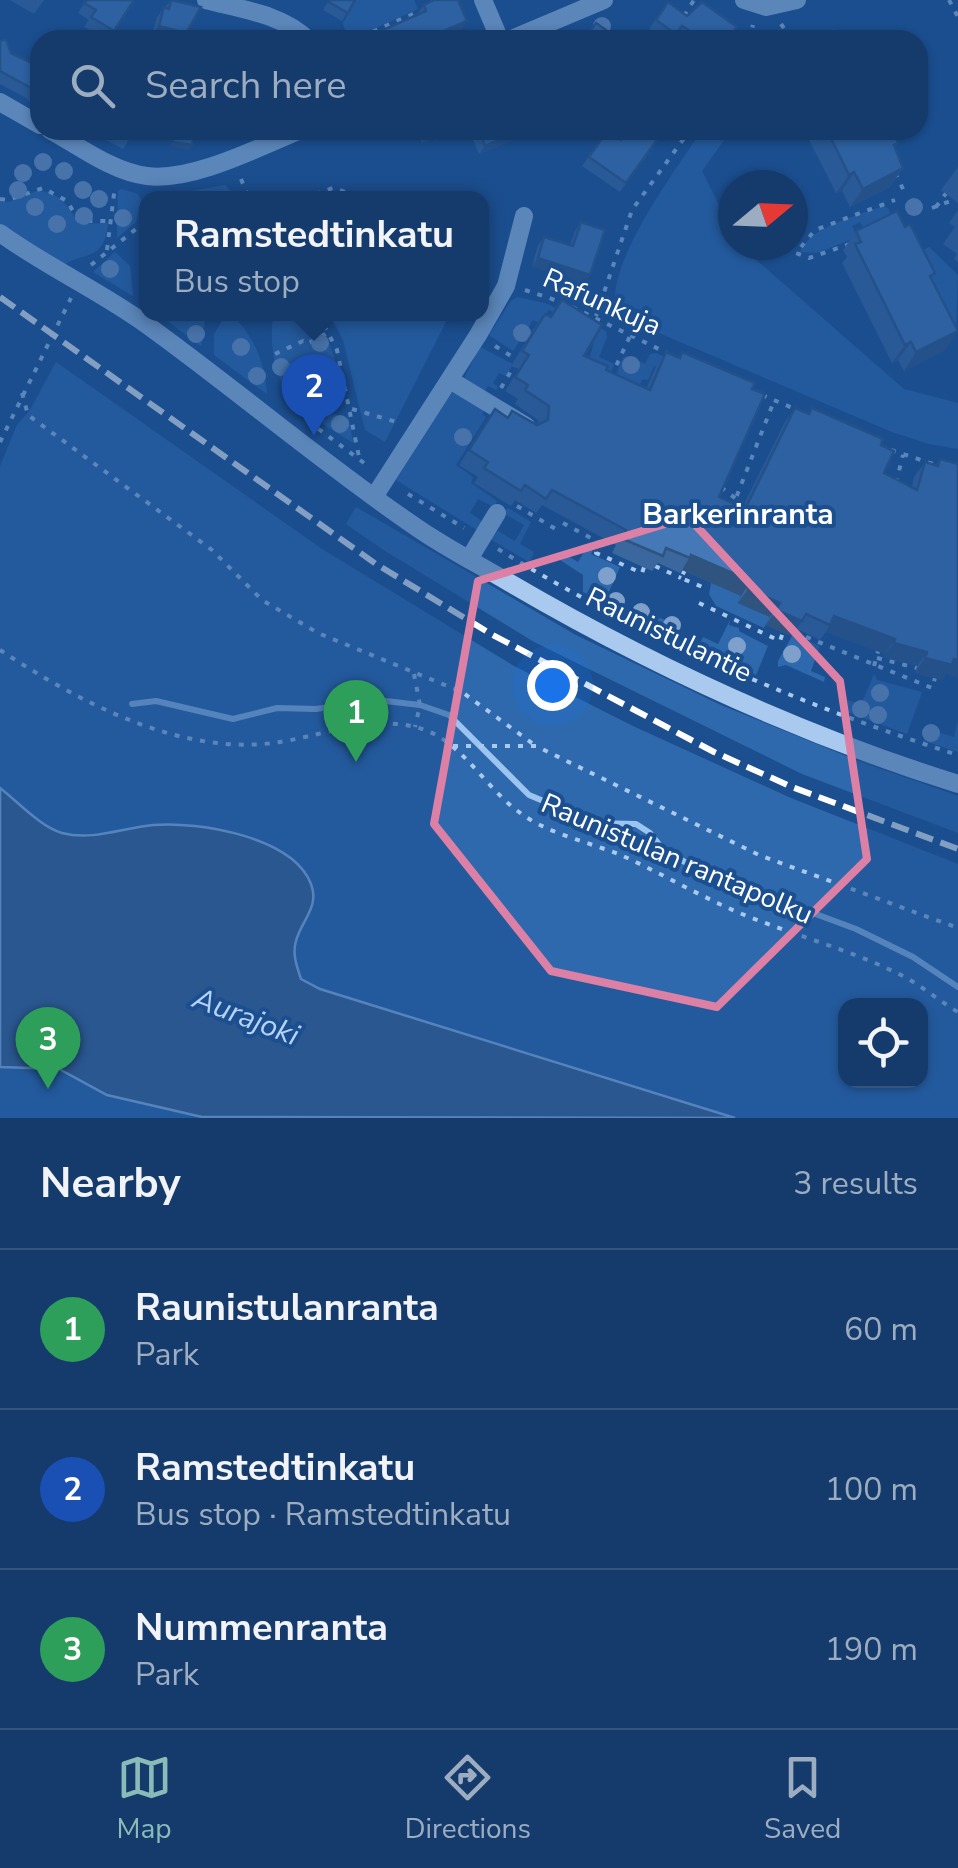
<!DOCTYPE html>
<html lang="en">
<head>
<meta charset="utf-8">
<style>
	:root { --surface:#143b6b; --page:#1d4271; --text:#f1f3f6; --muted:#9dadc1; --line:#33557e; --accent:#8bbbb9 }
	body { margin:0; font-family:"Nunito Sans",sans-serif; background:var(--page); color:var(--text) }
	.controls { position:absolute; right:30px; bottom:30px; display:grid; overflow:hidden; border-radius:20px; box-shadow:0 2px 8px #0004 }
	.controls button { width:90px; height:90px; display:grid; place-items:center; padding:0; border:0; border-bottom:2px solid var(--line); background:var(--surface); color:var(--text); font:50px sans-serif }
	.compass { position:absolute; left:718px; top:170px; width:90px; height:90px; border-radius:50%; background:var(--surface); box-shadow:0 2px 8px #0004; rotate:71deg }
	.you { position:absolute; left:552px; top:685px; width:35px; height:35px; margin:-25px; border:8px solid #fff; border-radius:50%; background:#1a73e8; box-shadow:0 0 0 15px #1a73e833 }
	.badge { display:grid; place-items:center; width:65px; height:65px; border-radius:50%; background:var(--accent); color:#fff; font-size:32px; font-weight:700 }
	.pin { position:absolute; translate:-50% -82px; filter:drop-shadow(0 2px 5px #0008) }
	.pin::after { content:''; position:absolute; top:52px; width:35px; height:30px; background:inherit; clip-path:polygon(0 0,100% 0,50% 100%) }
	.popup { position:absolute; left:139px; top:191px; width:350px; height:130px; box-sizing:border-box; display:grid; place-content:center; border-radius:20px; background:var(--surface); filter:drop-shadow(0 2px 8px #0005); font-size:32px; white-space:nowrap; color:var(--muted) }
	.popup b { font-size:38px; color:var(--text) }
	.popup::after { content:''; position:absolute; left:50%; top:100%; margin-left:-20px; border:20px solid transparent; border-top-color:var(--surface) }
	.list { margin:0; padding:0; list-style:none }
	h2 { display:flex; justify-content:space-between; align-items:center; height:130px; margin:0; padding:0 40px; font-size:42px }
	h2 small { font-size:32px; font-weight:400; color:var(--muted) }
	.list li { display:grid; grid-template-columns:65px 1fr auto; gap:30px; align-items:center; box-sizing:border-box; height:160px; padding:0 40px; border-top:2px solid var(--line) }
	.list b { display:block; font-size:38px; white-space:nowrap }
	.list p { margin:0; font-size:32px; white-space:nowrap; color:var(--muted) }
	.list em { font-size:32px; font-style:normal; color:var(--muted) }
	.icon { flex:none; width:55px; height:55px; fill:none; stroke:currentColor; stroke-width:2; stroke-linecap:round; stroke-linejoin:round }
	.map { position:relative; flex:none; width:958px; height:1118px; overflow:hidden }
	.search { position:absolute; background:var(--surface); box-shadow:0 2px 8px #0004; left:30px; right:30px; top:30px; height:110px; display:flex; align-items:center; gap:25px; box-sizing:border-box; padding:0 35px; border-radius:30px; color:var(--muted); font-size:38px }
	.sheet { height:610px; background:var(--surface) }
	nav { display:flex; justify-content:space-around; align-items:center; box-sizing:border-box; height:140px; border-top:2px solid var(--line); background:var(--surface); font-size:28px; color:var(--muted) }
	nav a { display:grid; justify-items:center; gap:5px }
	nav .on { color:var(--accent) }
	.map>svg:first-child { display:block }
	.green { fill:#2e69ad; fill-rule:evenodd }
	.water { fill:#3c6290; stroke:#9cc4f0; stroke-width:2.5 }
	.lines { fill:none; stroke-linecap:round; stroke-linejoin:round }
	.stream { stroke:#9cc4f0; stroke-width:6 }
	.path { stroke:#a9c9ee; stroke-width:4; stroke-dasharray:5 8; stroke-linecap:butt }
	.minor { stroke:#a9c9ee; stroke-width:18 }
	.rail { stroke:#fff; stroke-width:6; stroke-dasharray:18 8; stroke-linecap:butt }
	.tree { fill:#7ea0ca }
	.wall { fill:#3a679d }
	.shaded-wall { fill:#305480 }
	.building { fill:#4478b7; stroke:#305480; stroke-width:2.5 }
	.marked { fill:none; stroke:#dd80a5; stroke-width:8; stroke-linejoin:round }
	.labels { text-anchor:middle; dominant-baseline:central; stroke-width:8; stroke-linejoin:round; paint-order:stroke }
	.street-label { font-size:28px; fill:#fff; stroke:#1b4f8f }
	.neighbourhood-label { font-size:30px; font-weight:bold; fill:#fff; stroke:#1b4f8f }
	.water-label { font-size:30px; font-style:italic; fill:#b5d3f5; stroke:#1b4f8f }
</style>
</head>
<body>
<div class="map">
<svg width="958" height="1118" viewBox="0 0 958 1118">
	<rect width="100%" height="100%" fill="#1b4f8f"/>
	<g class="green">
		<path d="M356 0H414L418 9 371 30 345 31 343 23Z"/>
		<path d="M702 130H731L702 171 733 233V245H739L904 389 958 403V449L929 444 892 432 619 316C596 275 678 167 702 130Z"/>
		<path d="M225 185 237 198H159L163 196Z"/>
		<path d="M121 189 138 194 141 200 136 222 117 238 118 191Z"/>
		<path d="M37 191C60 191 68 208 80 224L108 223C104 263 85 250 60 267L0 225V201L9 202Z"/>
		<path d="M883 206 888 208 891 215 873 227 871 223 863 227 860 222 852 226 857 237 817 253 800 252C810 226 858 216 883 206Z"/>
		<path d="M929 247 958 275 956 332 932 284 922 251Z"/>
		<path d="M115 252 130 266 133 296 93 272Z"/>
		<path d="M517 297 545 303 606 331 607 337 599 357 614 364 606 384 578 376C586 363 597 349 592 334L549 310 540 323 533 320 513 351 489 335 511 301Z"/>
		<path d="M158 314H206L201 346 161 316Z"/>
		<path d="M274 314H312C332 342 367 417 302 412 277 389 267 346 274 314Z"/>
		<path d="M329 314H450L385 442 365 430 343 340Z"/>
		<path d="M225 316 235 318C256 340 265 365 267 394L214 355V334Z"/>
		<path d="M480 347 513 364 506 376 499 373 493 383 498 387 496 390 488 386 483 394 463 380Z"/>
		<path d="M656 353 752 397 654 366 648 380 643 379 640 384 645 387 637 403 609 391 623 358 627 356 645 364 650 354Z"/>
		<path d="M56 362 322 549 514 666 633 726 791 798 958 864V1118H632L0 879V466L17 425 30 410ZM846 1006H920V1080H846Z"/>
		<path d="M450 393H459L485 409 482 414 486 417 456 465 473 477 471 483 497 501 494 507 478 499 470 513 483 522 477 530 396 480Z"/>
		<path d="M334 414 349 419 353 443 315 419Z"/>
		<path d="M356 507 576 635 721 705 861 762 958 796V833L802 774 534 642 382 549 346 524Z"/>
		<path d="M508 508 531 522 520 544 534 552 529 562 490 539 498 531 515 541 524 525 503 513Z"/>
		<path d="M590 542 595 545 591 554 620 567 608 594 621 602 619 605 614 607 583 592V575L560 560 563 553 578 562Z"/>
		<path d="M711 583 741 595 738 603 770 617 764 628 716 606 709 594Z"/>
		<path d="M634 607 679 626 676 634 631 615Z"/>
		<path d="M730 620 729 625 739 628V631L768 646 756 675 702 649 699 645 703 637 718 644Z"/>
		<path d="M793 634 820 646 811 671 825 677 824 682 786 665 778 667V661Z"/>
		<path d="M874 674 877 680 922 692 907 734 844 711 845 699 861 705Z"/>
		<path d="M958 721V752L924 741 926 729 954 737Z"/>
		<path d="M34 1066 59 1069 202 1117 234 1118H0V1067Z"/>
	</g>
	<path class="water" d="M0 788C18 802 41 827 62 833 93 841 122 828 153 825 199 821 293 837 311 884 320 907 301 921 296 941 292 954 297 967 301 979L320 989 735 1118 202 1117 107 1095 59 1069 0 1067Z"/>
	<g class="lines">
		<path class="stream" d="M132 704 156 701 233 719 277 708 316 709 377 700 420 705 449 715 529 795 596 823 636 824 650 833 665 852 711 875 856 929 913 957 958 987"/>
		<g class="path">
			<path d="M949 0 958 17"/>
			<path d="M684 16 694 0"/>
			<path d="M781 24 792 40"/>
			<path d="M334 34 372 32 420 11"/>
			<path d="M749 40 753 25"/>
			<path d="M895 173 904 191"/>
			<path d="M241 179 249 198"/>
			<path d="M303 198 333 188 361 197"/>
			<path d="M0 199 8 200 43 188 67 201 79 221H112"/>
			<path d="M936 207 947 192"/>
			<path d="M932 208 958 198"/>
			<path d="M850 244 809 258 796 253 815 230 895 200"/>
			<path d="M107 250 115 186"/>
			<path d="M91 265 141 225 146 203"/>
			<path d="M525 290 564 303"/>
			<path d="M572 307 667 353"/>
			<path d="M318 314 337 350 359 457"/>
			<path d="M596 316 632 210 690 130"/>
			<path d="M495 346 516 359"/>
			<path d="M275 354 303 341 307 344 329 332"/>
			<path d="M611 377 630 336"/>
			<path d="M501 388 514 366"/>
			<path d="M22 393 28 415 212 550 262 600 318 633 462 692 536 746"/>
			<path d="M762 395 795 409"/>
			<path d="M352 409 400 423"/>
			<path d="M308 421 368 466"/>
			<path d="M0 442 71 298"/>
			<path d="M891 450 939 466"/>
			<path d="M896 483 903 455"/>
			<path d="M721 487 745 506"/>
			<path d="M408 494 464 528"/>
			<path d="M517 506 559 531"/>
			<path d="M732 508 774 401"/>
			<path d="M563 523 600 543 596 553 642 573 644 567"/>
			<path d="M498 549C639 636 800 705 958 755"/>
			<path d="M655 566 681 578"/>
			<path d="M685 570 681 578 705 588"/>
			<path d="M699 603 780 641 783 632"/>
			<path d="M794 632 932 688 935 678"/>
			<path d="M0 650C78 701 177 755 273 743 319 737 369 715 415 727 460 737 483 786 519 812 547 834 590 842 623 856 669 877 713 904 760 921 807 939 855 952 901 975 921 985 939 1001 958 1012"/>
			<path d="M877 658 917 668"/>
			<path d="M874 666 879 648"/>
			<path d="M414 674 420 705 415 727"/>
			<path d="M453 746H536L759 855 958 928"/>
		</g>
		<g class="minor">
			<path d="M206 0C239 9 283 14 308 40"/>
			<path d="M483 0 500 40"/>
			<path d="M744 0 766 7 797 0"/>
			<path d="M509 40 604 0"/>
			<path d="M0 102 40 125"/>
			<path d="M50 130C79 146 113 172 147 176 192 182 259 147 301 130"/>
			<path d="M0 233C47 267 100 291 147 325 237 390 321 462 413 525 444 547 478 564 510 583 652 666 802 735 958 784"/>
			<path d="M450 380 526 426"/>
			<path d="M374 497 478 335 506 286 524 216"/>
			<path d="M469 559 497 513"/>
		</g>
		<path class="rail" d="M0 297 376 564 491 634 714 752 792 787 958 849"/>
	</g>
	<g class="tree">
		<circle cx="602" cy="26" r="9"/>
		<circle cx="43" cy="162" r="9"/>
		<circle cx="64" cy="171" r="9"/>
		<circle cx="23" cy="173" r="9"/>
		<circle cx="18" cy="190" r="9"/>
		<circle cx="83" cy="190" r="9"/>
		<circle cx="99" cy="199" r="9"/>
		<circle cx="35" cy="207" r="9"/>
		<circle cx="914" cy="207" r="9"/>
		<circle cx="84" cy="216" r="9"/>
		<circle cx="123" cy="218" r="9"/>
		<circle cx="57" cy="224" r="9"/>
		<circle cx="110" cy="269" r="9"/>
		<circle cx="522" cy="333" r="9"/>
		<circle cx="196" cy="334" r="9"/>
		<circle cx="320" cy="343" r="9"/>
		<circle cx="241" cy="347" r="9"/>
		<circle cx="631" cy="365" r="9"/>
		<circle cx="281" cy="367" r="9"/>
		<circle cx="257" cy="376" r="9"/>
		<circle cx="296" cy="387" r="9"/>
		<circle cx="319" cy="387" r="9"/>
		<circle cx="308" cy="405" r="9"/>
		<circle cx="340" cy="424" r="9"/>
		<circle cx="463" cy="437" r="9"/>
		<circle cx="607" cy="576" r="9"/>
		<circle cx="616" cy="601" r="9"/>
		<circle cx="641" cy="612" r="9"/>
		<circle cx="672" cy="625" r="9"/>
		<circle cx="737" cy="646" r="9"/>
		<circle cx="792" cy="654" r="9"/>
		<circle cx="880" cy="693" r="9"/>
		<circle cx="861" cy="709" r="9"/>
		<circle cx="878" cy="715" r="9"/>
		<circle cx="931" cy="733" r="9"/>
	</g>
	<g class="wall">
		<path d="M10 0H44L34 14Z"/>
		<path d="M86 0H134L108 40 84 27 89 20 78 13Z"/>
		<path d="M171 0 186 33 182 40H169L152 35 157 17Z"/>
		<path d="M329 0H355L342 21 323 10Z"/>
		<path d="M668 2 687 16 727 40H684L676 35 672 40H666L649 29Z"/>
		<path d="M424 5 467 21 460 31 439 40H376L383 30 417 14Z"/>
		<path d="M0 41 11 53 40 67V106H34L26 98 0 84Z"/>
		<path d="M87 130H135L123 149Z"/>
		<path d="M416 130H464L436 141 435 138 422 143Z"/>
		<path d="M469 130H536L479 154Z"/>
		<path d="M664 130 620 192 582 166 607 131 621 140Z"/>
		<path d="M804 130H892L898 143 895 148 903 168 890 187 850 207 842 191 836 193Z"/>
		<path d="M958 167V203L941 190Z"/>
		<path d="M958 210V262L954 259 957 254 943 244 955 227 949 223Z"/>
		<path d="M581 222 590 275 584 284 532 266 538 245 544 237 570 245 575 231Z"/>
		<path d="M905 227 935 273 931 278 945 350 904 371 898 360 892 363 842 263 847 257 843 250 856 231Z"/>
		<path d="M562 300 584 356 606 370 646 389 656 366 666 352 678 357 682 352 719 497 742 508 785 422 795 408 808 413 812 408 881 445 884 473 912 487 914 477 925 462 936 465 940 459 946 674 942 680 915 673 917 666 883 657 885 654 826 632 820 640 797 629 792 636 766 625 770 617 738 603 741 596 682 570 680 573 658 563 652 571 612 553 616 545 542 505 536 513 515 500 511 506 474 483 478 477 459 465 495 409 508 417 538 424V420L515 404 518 399 505 391 519 369 511 366 534 328 545 314 550 317Z"/>
	</g>
	<g class="shaded-wall">
		<path d="M467 21 460 31 439 40H423Z"/>
		<path d="M159 26 186 33 182 40H169L152 35Z"/>
		<path d="M441 130 435 138 422 143 428 134Z"/>
		<path d="M448 130H464L436 141 442 132Z"/>
		<path d="M523 130H536L479 154 485 146Z"/>
		<path d="M173 142 192 145 189 150 169 146Z"/>
		<path d="M903 168 890 187 850 207 863 189Z"/>
		<path d="M854 172 842 191 836 193 849 175Z"/>
		<path d="M538 258 590 275 584 284 532 266Z"/>
		<path d="M958 331 945 350 904 371 916 352Z"/>
		<path d="M911 342 898 360 892 363 905 345Z"/>
		<path d="M691 555 751 581 741 596 682 570Z"/>
		<path d="M748 589 780 603 770 617 738 603Z"/>
		<path d="M776 610 802 621 792 636 766 625Z"/>
		<path d="M834 616 895 639 885 654 826 632Z"/>
		<path d="M894 643 927 652 917 666 883 657Z"/>
		<path d="M925 658 958 660V678L946 674 942 680 915 673Z"/>
	</g>
	<g class="building">
		<path d="M87 0H134L114 31 91 17 96 10 84 3Z"/>
		<path d="M171 0 201 7 186 33 159 26 164 7 169 9Z"/>
		<path d="M330 0H355L348 13 329 2Z"/>
		<path d="M434 0H458L467 21 423 40H386L383 30 426 11 424 5Z"/>
		<path d="M668 2 687 16 702 2 737 27 727 40H704L682 26 676 34 656 20Z"/>
		<path d="M596 23 620 40H591L586 37Z"/>
		<path d="M835 30 840 39 846 36 848 40H814Z"/>
		<path d="M6 39 11 53 40 67V96L33 89 0 71V41Z"/>
		<path d="M111 130H135L129 140Z"/>
		<path d="M175 130H195L192 145 173 142Z"/>
		<path d="M479 130H523L485 146Z"/>
		<path d="M628 130H664L626 183 589 157 607 131 621 140Z"/>
		<path d="M827 130H892L898 143 894 145 903 168 863 189 854 172 849 175Z"/>
		<path d="M897 211 905 227 910 224 935 273 930 276 958 331 916 352 911 342 905 345 855 244 861 242 856 231Z"/>
		<path d="M581 222 605 230 590 275 538 258 544 237 573 246Z"/>
		<path d="M562 300 602 325 584 356 608 366 606 370 650 390 666 352 680 358 682 352 755 383 752 389 765 394 719 497 745 509 795 408 809 414 812 408 883 439 881 445 894 451 884 473 917 490 925 462 938 466 940 459 958 464V660L954 659 952 665 925 658 927 652 894 643 895 639 834 616 830 625 806 614 802 621 776 610 780 603 748 589 751 581 691 555 690 558 666 548 663 556 623 539 626 530 552 490 546 499 525 485 521 491 484 468 488 462 469 450 495 409 508 418 512 411 537 425 548 420 549 406 525 390 528 385 515 377 529 355 522 351 545 314 551 317Z"/>
	</g>
	<path d="M0 0H958V1118H0ZM688 517 840 681 867 859 717 1007 551 971 434 824 478 581Z" fill="#1b4f8f" fill-opacity=".55" fill-rule="evenodd"/>
	<path class="marked" d="M688 517 840 681 867 859 717 1007 551 971 434 824 478 581Z"/>
	<g class="labels">
		<g class="street-label">
			<text transform="translate(602 302) rotate(24)">Rafunkuja</text>
			<text transform="translate(669 635) rotate(26)">Raunistulantie</text>
			<text transform="translate(677 859) rotate(23)">Raunistulan rantapolku</text>
		</g>
		<g class="neighbourhood-label">
			<text x="738" y="514">Barkerinranta</text>
		</g>
		<g class="water-label">
			<text transform="translate(246 1017) rotate(21)">Aurajoki</text>
		</g>
	</g>
</svg>
<div class="controls">
<button><svg class="icon" aria-label="locate" viewBox="0 0 24 24"><circle cx="12" cy="12" r="6"/><path d="M12 2v4M12 18v4M2 12h4M18 12h4"/></svg></button>
</div>
<svg class="compass" viewBox="-18 -18 36 36"><path d="M0-13l5 13h-10z" fill="#e53935"/><path d="M0 13l5-13h-10z" fill="#9dadc1"/></svg>
<div class="you"></div>
<div class="pin badge" style="left:356px;top:762px;background:#2e9e5b">1</div>
<div class="pin badge" style="left:314px;top:436px;background:#1a4fb4">2</div>
<div class="popup"><b>Ramstedtinkatu</b>Bus stop</div>
<div class="pin badge" style="left:48px;top:1089px;background:#2e9e5b">3</div>
<div class="search"><svg class="icon" aria-label="search" viewBox="0 0 24 24"><circle cx="10" cy="10" r="6"/><path d="M15 15l6 6"/></svg>Search here</div>
</div>
<section class="sheet">
<h2>Nearby<small>3 results</small></h2>
<ul class="list">
<li><span class="badge" style="background:#2e9e5b">1</span><div><b>Raunistulanranta</b><p>Park</p></div><em>60 m</em></li>
<li><span class="badge" style="background:#1a4fb4">2</span><div><b>Ramstedtinkatu</b><p>Bus stop · Ramstedtinkatu</p></div><em>100 m</em></li>
<li><span class="badge" style="background:#2e9e5b">3</span><div><b>Nummenranta</b><p>Park</p></div><em>190 m</em></li>
</ul>
</section>
<nav>
<a class="on"><svg class="icon" aria-label="map" viewBox="0 0 24 24"><path d="M3 6l6-2 6 2 6-2v14l-6 2-6-2-6 2zM9 4v14M15 6v14"/></svg>Map</a>
<a><svg class="icon" aria-label="directions" viewBox="0 0 24 24"><path d="M12 3l9 9-9 9-9-9zM9 14v-3h6M13 9l2 2-2 2"/></svg>Directions</a>
<a><svg class="icon" aria-label="saved" viewBox="0 0 24 24"><path d="M7 4h10v16l-5-4-5 4z"/></svg>Saved</a>
</nav>
</body>
</html>
